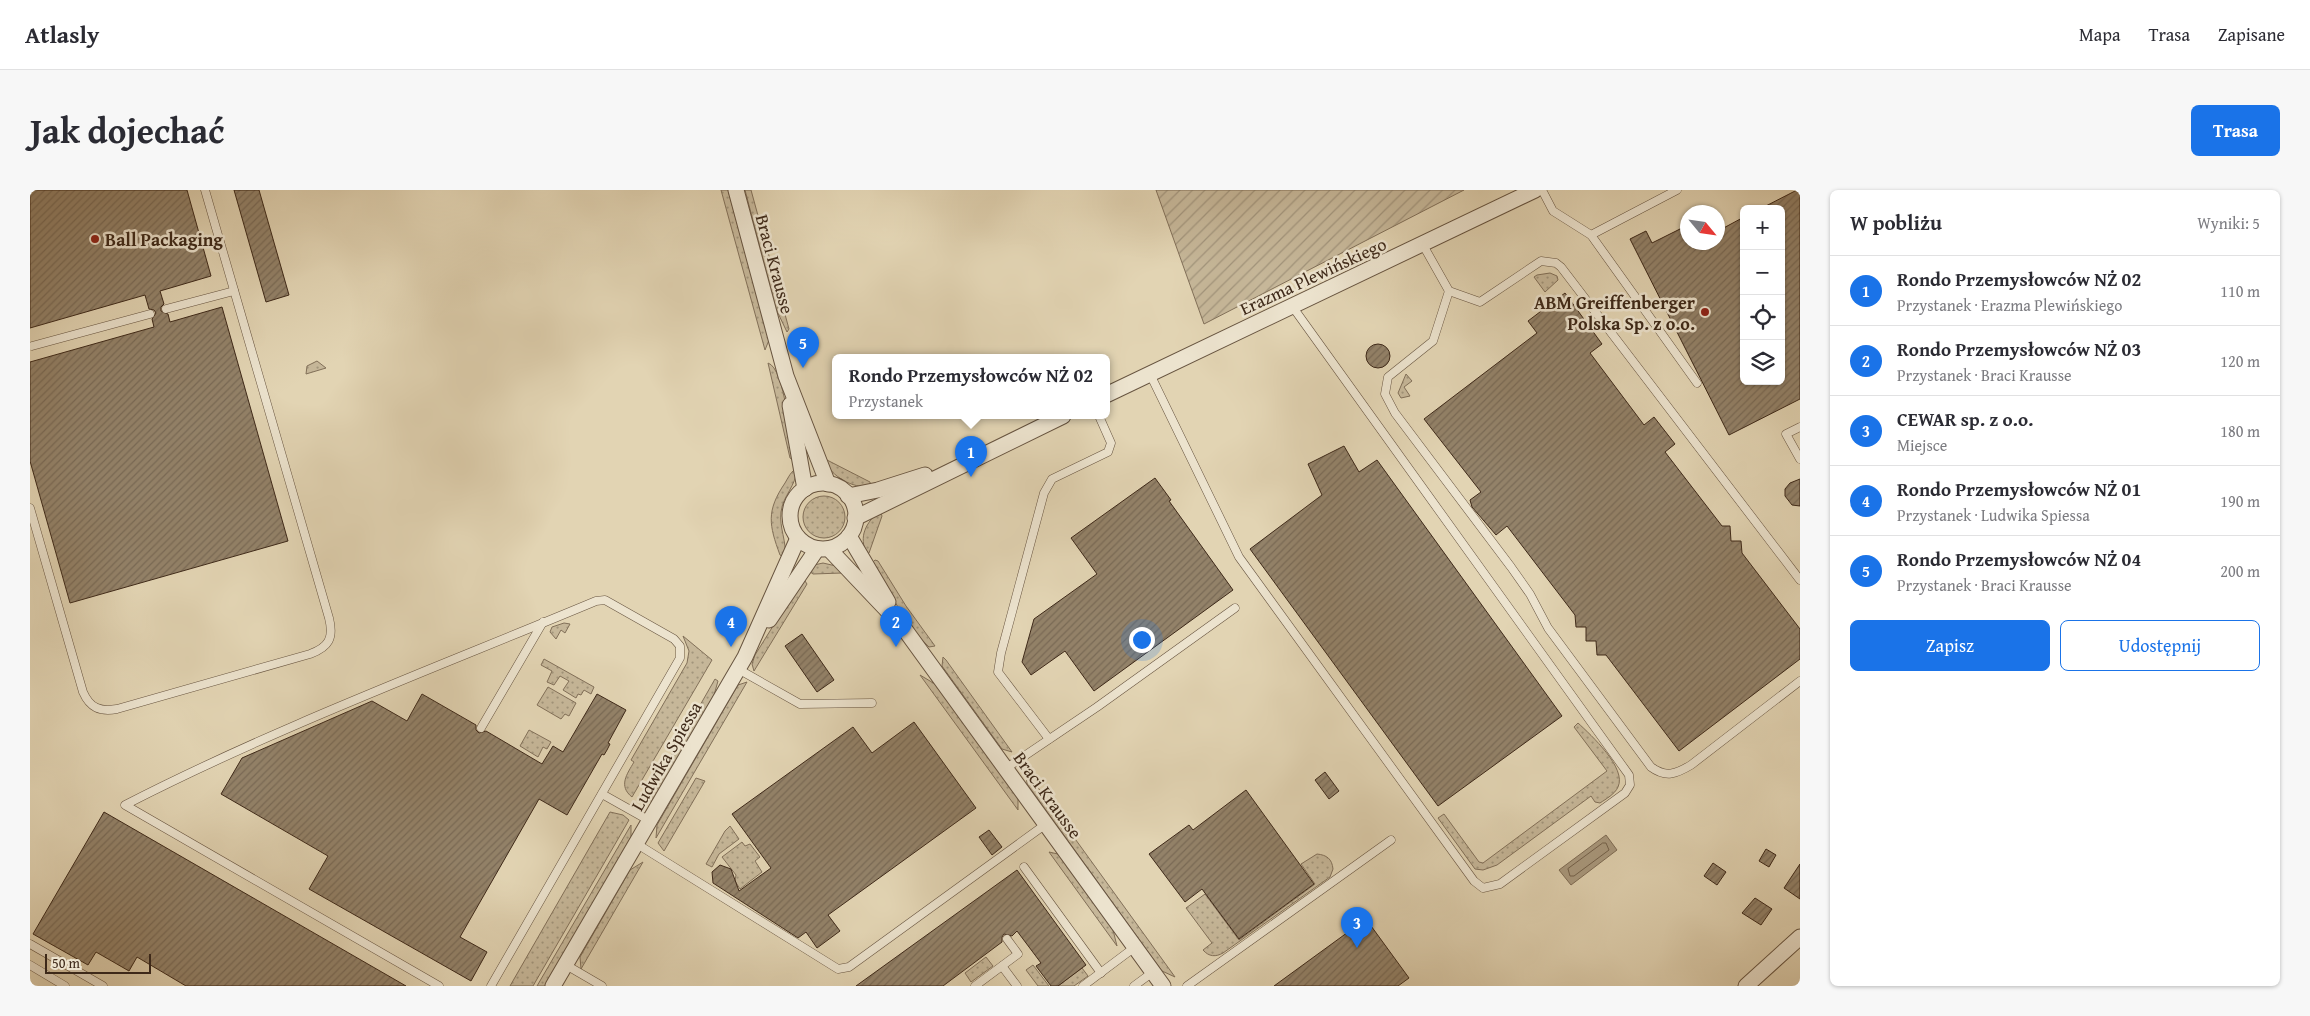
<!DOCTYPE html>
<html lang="pl">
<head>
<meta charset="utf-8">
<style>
	:root { --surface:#fff; --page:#f7f7f7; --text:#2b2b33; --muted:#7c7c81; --line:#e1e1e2; --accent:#1a73e8 }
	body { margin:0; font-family:"Gentium Book Plus",serif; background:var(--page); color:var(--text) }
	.controls { position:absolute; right:15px; top:15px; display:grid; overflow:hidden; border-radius:8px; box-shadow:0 1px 4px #0004 }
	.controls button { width:45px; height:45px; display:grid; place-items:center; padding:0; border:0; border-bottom:1px solid var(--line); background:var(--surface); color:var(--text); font:25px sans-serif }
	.compass { position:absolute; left:1650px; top:15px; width:45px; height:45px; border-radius:50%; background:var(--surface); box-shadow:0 1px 4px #0004; rotate:119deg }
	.scale { position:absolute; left:15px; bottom:12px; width:106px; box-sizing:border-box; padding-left:5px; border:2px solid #3e2919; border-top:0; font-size:14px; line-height:18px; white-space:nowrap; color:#3e2919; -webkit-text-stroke:4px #ece3ce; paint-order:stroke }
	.you { position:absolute; left:1111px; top:449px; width:18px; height:18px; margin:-12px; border:4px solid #fff; border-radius:50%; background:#1a73e8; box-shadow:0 0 0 8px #1a73e833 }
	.badge { display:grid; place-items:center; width:32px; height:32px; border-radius:50%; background:var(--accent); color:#fff; font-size:16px; font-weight:700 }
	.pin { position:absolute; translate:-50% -41px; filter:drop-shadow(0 1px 2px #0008) }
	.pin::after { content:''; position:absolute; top:26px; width:18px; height:15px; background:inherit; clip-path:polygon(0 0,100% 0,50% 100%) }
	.popup { position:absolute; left:802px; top:164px; width:278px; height:65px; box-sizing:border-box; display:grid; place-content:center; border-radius:8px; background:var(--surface); filter:drop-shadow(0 1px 4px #0005); font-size:16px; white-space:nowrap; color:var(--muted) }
	.popup b { font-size:19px; color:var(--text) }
	.popup::after { content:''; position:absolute; left:50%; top:100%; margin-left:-10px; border:10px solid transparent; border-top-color:var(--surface) }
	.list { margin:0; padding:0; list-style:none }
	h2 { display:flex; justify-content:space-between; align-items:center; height:65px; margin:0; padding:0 20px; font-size:21px }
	h2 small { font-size:16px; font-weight:400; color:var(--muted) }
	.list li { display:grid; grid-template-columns:32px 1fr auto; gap:15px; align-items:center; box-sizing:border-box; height:70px; padding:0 20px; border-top:1px solid var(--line) }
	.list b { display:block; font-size:19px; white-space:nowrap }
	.list p { margin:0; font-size:16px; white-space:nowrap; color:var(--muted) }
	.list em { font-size:16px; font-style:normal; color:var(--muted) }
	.actions { display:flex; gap:10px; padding:15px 20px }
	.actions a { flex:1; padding:11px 0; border:1px solid var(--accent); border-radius:8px; text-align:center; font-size:18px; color:var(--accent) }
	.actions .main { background:var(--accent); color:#fff }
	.icon { flex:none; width:28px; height:28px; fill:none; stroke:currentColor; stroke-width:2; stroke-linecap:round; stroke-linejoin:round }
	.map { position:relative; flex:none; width:1770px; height:796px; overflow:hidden; border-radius:8px }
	header { display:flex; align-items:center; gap:30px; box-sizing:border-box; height:70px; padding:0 25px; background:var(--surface); border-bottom:1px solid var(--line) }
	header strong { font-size:24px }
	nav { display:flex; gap:28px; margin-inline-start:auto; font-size:18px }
	.intro { display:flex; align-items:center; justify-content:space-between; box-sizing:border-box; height:120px; padding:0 30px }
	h1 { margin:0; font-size:35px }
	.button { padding:12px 22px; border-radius:8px; background:var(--accent); color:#fff; font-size:18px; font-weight:700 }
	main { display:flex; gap:30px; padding:0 30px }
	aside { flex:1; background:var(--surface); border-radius:8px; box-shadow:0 1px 4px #0004 }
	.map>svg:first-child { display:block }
	.grass { fill:url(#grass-dots); stroke:#827059 }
	.garden { fill:url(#garden-furrows); stroke:#827059 }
	.water { fill:#aa9a7f; stroke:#7f6d56 }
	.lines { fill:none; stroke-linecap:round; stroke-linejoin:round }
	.shore { stroke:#74624c; stroke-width:1 }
	.building { fill:url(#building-hatch); stroke:#3e2919 }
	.service-casing { stroke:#675440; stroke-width:9 }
	.minor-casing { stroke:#675440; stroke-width:17 }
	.service { stroke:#ece3ce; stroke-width:8 }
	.minor { stroke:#ece3ce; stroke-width:15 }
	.poi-dot { fill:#8f2418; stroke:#ece3ce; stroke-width:2 }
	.labels { text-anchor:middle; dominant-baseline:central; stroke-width:5; stroke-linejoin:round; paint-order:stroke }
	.poi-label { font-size:18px; font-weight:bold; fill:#3e2919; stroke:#ece3ce; text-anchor:start }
	.street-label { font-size:18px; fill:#3e2919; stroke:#ece3ce }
</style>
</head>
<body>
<header>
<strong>Atlasly</strong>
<nav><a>Mapa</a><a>Trasa</a><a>Zapisane</a></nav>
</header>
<div class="intro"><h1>Jak dojechać</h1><a class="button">Trasa</a></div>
<main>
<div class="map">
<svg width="1770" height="796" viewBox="0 0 1770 796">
	<defs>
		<pattern id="grass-dots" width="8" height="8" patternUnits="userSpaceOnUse" patternTransform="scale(1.25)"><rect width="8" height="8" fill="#c6b799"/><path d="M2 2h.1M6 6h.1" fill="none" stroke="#a2957c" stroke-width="1.8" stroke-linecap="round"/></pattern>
		<pattern id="garden-furrows" width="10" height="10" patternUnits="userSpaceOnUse" patternTransform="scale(1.25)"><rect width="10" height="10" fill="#c6b799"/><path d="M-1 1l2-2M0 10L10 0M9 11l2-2" fill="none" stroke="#a2957c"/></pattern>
		<pattern id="building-hatch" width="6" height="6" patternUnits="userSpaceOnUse" patternTransform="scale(1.25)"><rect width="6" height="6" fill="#938269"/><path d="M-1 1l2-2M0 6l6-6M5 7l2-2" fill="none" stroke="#796a56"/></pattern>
	</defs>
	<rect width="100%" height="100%" fill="#e2d4b3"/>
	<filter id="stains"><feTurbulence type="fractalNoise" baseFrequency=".004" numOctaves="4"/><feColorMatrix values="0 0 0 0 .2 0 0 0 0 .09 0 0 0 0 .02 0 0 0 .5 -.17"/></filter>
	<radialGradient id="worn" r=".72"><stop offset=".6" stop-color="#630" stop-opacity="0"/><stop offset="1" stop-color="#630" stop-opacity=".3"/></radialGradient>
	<g class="grass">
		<path d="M691 0H698L739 150 735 160Z"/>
		<path d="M715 0H721L759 139 757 142 746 119Z"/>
		<path d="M1520 83 1527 86 1528 90 1515 102 1504 87 1507 85Z"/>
		<path d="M287 171 296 178 276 184 277 176Z"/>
		<path d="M738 173C755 178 761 253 763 270L760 268Z"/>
		<path d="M1376 184 1382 191 1374 197 1380 206 1371 208 1368 203Z"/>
		<path d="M793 270H797L840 292 841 297C821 298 803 287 793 270Z"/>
		<path d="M767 278C766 297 753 305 751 322 749 338 757 351 755 368L750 365C739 335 736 321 755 293 758 288 761 281 767 278Z"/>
		<circle cx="794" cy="327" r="21"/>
		<path d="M850 321 852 326 839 363 837 364C828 347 836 332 850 321Z"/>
		<path d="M845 370 848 371 876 416 905 456 899 457C875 435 859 400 842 373Z"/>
		<path d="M793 373 806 376 812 383 783 384 779 381 784 375Z"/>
		<path d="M773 388 777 394 724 481 722 474 725 465Z"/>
		<path d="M534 433 540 434 535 443 531 440 526 449 520 442 522 437Z"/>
		<path d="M653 446 682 470 602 607C588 596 597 584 604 572L601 570 657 473 659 461Z"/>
		<path d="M913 467 916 470 982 562 972 559 912 476Z"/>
		<path d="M514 469 564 497 561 504 554 500 551 505 548 504 546 508 533 500 539 491 530 486 524 495 517 492 522 481 511 475Z"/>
		<path d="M890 485 905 494 988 608V620Z"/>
		<path d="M685 489 688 491 684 505 625 607 617 614 613 615Z"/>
		<path d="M717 492 626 648 627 635 708 495Z"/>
		<path d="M518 497 546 513 539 526 535 524 531 529 507 515Z"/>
		<path d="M1548 533C1561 545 1597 578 1588 597 1585 604 1576 609 1570 613L1565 612 1561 606 1467 675 1453 680 1445 679 1408 628 1414 624 1449 672 1453 673 1577 581 1544 537Z"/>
		<path d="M499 540 521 552 517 559 513 557 508 567 490 556Z"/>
		<path d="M996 581 1145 787 1132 781 997 594Z"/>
		<path d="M666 588 675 591 634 661 628 653Z"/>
		<path d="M580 622 593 625 599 630 503 796H480Z"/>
		<path d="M601 635V647L515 796H507Z"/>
		<path d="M700 636 709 649 689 664 682 677 676 674 695 641Z"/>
		<path d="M712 652 715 656 720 654 730 667 725 671 732 682 710 699 705 691 706 685 692 667Z"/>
		<path d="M1019 662 1028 664 1083 740 1087 756Z"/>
		<path d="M1287 664C1297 665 1302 669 1303 679L1300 687 1193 763C1186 767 1179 767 1173 760L1182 753 1156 718 1175 704 1209 750 1285 694 1271 674Z"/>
		<path d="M613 672 551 779 550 767 600 680Z"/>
		<path d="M956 767 963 776 941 792 935 783Z"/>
		<path d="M1003 775 1019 796H1008L996 780Z"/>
		<path d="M1052 778 1058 786 1044 796H1028Z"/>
	</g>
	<path class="garden" d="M1126 0H1434L1174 134Z"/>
	<path class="water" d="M1576 645 1587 660 1541 695 1529 680Z"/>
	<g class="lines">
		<path class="shore" d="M1573 653H1576L1579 660 1544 686H1540L1538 679Z"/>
	</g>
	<g class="building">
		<path d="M0 0H157L181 86 130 101 134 114 131 117V121L138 124 140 132 192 117 258 351 40 413 0 271V172L124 137 122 129 126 123 124 120 119 119 115 105 0 138Z"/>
		<path d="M204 0H229L259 105 236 112Z"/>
		<path d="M1767 0H1770V209L1699 245 1600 49 1616 41 1622 53 1658 35V52H1688V41L1714 27V191H1751V19H1730Z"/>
		<path d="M1535 103 1572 154 1560 163 1614 235 1624 227 1645 254 1635 262 1692 336H1700L1701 351H1711L1712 363 1770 439V469L1649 561 1576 465H1567L1566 451H1556V437H1546L1545 425 1477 336 1466 345 1442 317 1440 310 1451 302 1394 229 1507 143 1498 131Z"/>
		<circle cx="1348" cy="166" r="12"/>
		<path d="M1314 256 1329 282 1347 270 1532 526 1408 616 1220 359 1292 305 1278 274Z"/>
		<path d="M1125 288 1141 310 1139 311 1203 400 1064 501 1035 461 1001 485 992 472 1004 429 1067 384 1041 348Z"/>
		<path d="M1770 289V316L1762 315 1755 306V299L1760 293Z"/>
		<path d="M772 444 804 490 787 502 755 456Z"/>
		<path d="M392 504 446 535V540L449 543 456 541 512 574 523 556 533 562 567 504 596 520 578 553 580 554 577 560 574 565 572 564 537 625 509 609 430 747 457 762 441 791 279 699 298 666 191 604 212 568 342 511 377 531Z"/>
		<path d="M884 532 946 618 798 725 810 741 787 758 776 742 768 748 683 693 682 682 690 675 701 679 709 701 741 678 702 624 823 537 842 563Z"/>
		<path d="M1295 582 1309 601 1299 609 1285 590Z"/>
		<path d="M1216 600 1284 694 1209 749 1172 699 1155 712 1119 664 1159 635 1163 640Z"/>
		<path d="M74 622 376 796H156L107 767 99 781 66 762 58 775 3 744Z"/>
		<path d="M959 640 972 657 962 665 949 647Z"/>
		<path d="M1736 659 1746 665 1739 677 1729 671Z"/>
		<path d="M1683 673 1696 682 1687 695 1674 686Z"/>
		<path d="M1770 674V709L1754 698Z"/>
		<path d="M987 680 1056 775 1028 796H1021L1006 776 1011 773 987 741 982 746 974 744 972 747V752L913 796H826Z"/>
		<path d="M1725 708 1742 719 1731 735 1712 723Z"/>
		<path d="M1336 729 1379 788 1368 796H1244Z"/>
	</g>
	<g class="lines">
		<g class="service-casing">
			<g id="service">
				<path d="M1512 0 1523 21 1561 45 1647 0"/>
				<path d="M1561 45 1667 193"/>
				<path d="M1393 55 1419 101 1450 112 1511 71 1526 73 1531 77 1770 390"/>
				<path d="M1419 101 1403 151 1358 187 1355 204 1365 223 1481 377 1500 404 1518 438 1621 577C1636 588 1646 584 1661 575L1770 491"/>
				<path d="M136 119 204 101"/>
				<path d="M2 156 120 124"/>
				<path d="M1120 184 1209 367 1444 691 1453 698 1470 694 1595 603 1600 595 1599 585 1262 116"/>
				<path d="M1770 237 1756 244 1770 269"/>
				<path d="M0 318 53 502C60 518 70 522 87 519L280 464C299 457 304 448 299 428L175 0"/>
				<path d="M708 479 770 514 842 513"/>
				<path d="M451 538 513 432"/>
				<path d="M1019 549 968 482 971 463 1014 303 1022 289 1078 262 1081 253 1069 226"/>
				<path d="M975 579 1067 517 1205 418"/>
				<path d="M572 604 620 631"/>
				<path d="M607 654 808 779 819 777 1016 634"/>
				<path d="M994 677 1071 783"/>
				<path d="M0 754 73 796"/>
				<path d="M0 775 35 796"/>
				<path d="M536 775 572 796"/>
				<path d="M972 776 987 796"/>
				<path d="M409 796 95 615C247 537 408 477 566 411L575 410 644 449 650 456V468L461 796"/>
				<path d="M945 796 988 764 977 749"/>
				<path d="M1053 796 1105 757"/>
				<path d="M1104 796 1123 782"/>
				<path d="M1157 796 1361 650"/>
			</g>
		</g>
		<g class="minor-casing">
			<g id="minor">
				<path d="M706 0 756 186 798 294"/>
				<path d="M1076 205 1505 0"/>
				<path d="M760 215 775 299"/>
				<circle cx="793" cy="326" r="33"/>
				<path d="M818 306 848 300 895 285"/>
				<path d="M825 328 1033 226"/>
				<path d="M819 346 858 412"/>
				<path d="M799 359 873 437 1133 796"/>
				<path d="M739 430 787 359"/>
				<path d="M523 796 715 467 768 348"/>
				<path d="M1716 796 1770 747"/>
			</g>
		</g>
		<use href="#service" class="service"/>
		<use href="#minor" class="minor"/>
	</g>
	<g class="poi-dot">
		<circle cx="65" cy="49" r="5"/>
		<circle cx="1675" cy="122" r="5"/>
	</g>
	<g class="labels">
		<g class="poi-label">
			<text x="75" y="49">Ball Packaging</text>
			<text x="1665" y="112" text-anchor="end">ABM Greiffenberger<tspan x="1665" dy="21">Polska Sp. z o.o.</tspan></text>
		</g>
		<g class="street-label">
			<text transform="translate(745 74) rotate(75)">Braci Krausse</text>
			<text transform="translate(1283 86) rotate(-25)">Erazma Plewińskiego</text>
			<text transform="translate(636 566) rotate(-60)">Ludwika Spiessa</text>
			<text transform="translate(1018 605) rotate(54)">Braci Krausse</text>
		</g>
	</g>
	<rect width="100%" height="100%" filter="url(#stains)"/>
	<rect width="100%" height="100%" fill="url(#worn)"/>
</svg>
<div class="controls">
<button>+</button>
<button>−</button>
<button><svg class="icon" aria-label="locate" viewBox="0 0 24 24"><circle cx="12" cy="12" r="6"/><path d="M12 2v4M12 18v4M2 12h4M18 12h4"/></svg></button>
<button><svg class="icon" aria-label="layers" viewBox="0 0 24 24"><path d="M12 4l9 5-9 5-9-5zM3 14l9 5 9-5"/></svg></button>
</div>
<svg class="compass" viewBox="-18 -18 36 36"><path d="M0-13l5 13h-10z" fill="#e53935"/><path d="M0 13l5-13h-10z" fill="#7c7c81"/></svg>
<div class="scale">50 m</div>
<div class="you"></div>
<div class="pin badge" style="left:941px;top:287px">1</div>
<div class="popup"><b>Rondo Przemysłowców NŻ 02</b>Przystanek</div>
<div class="pin badge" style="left:866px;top:457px">2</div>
<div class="pin badge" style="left:1327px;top:758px">3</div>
<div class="pin badge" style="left:701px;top:457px">4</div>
<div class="pin badge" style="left:773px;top:178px">5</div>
</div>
<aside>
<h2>W pobliżu<small>Wyniki: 5</small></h2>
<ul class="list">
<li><span class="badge">1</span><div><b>Rondo Przemysłowców NŻ 02</b><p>Przystanek · Erazma Plewińskiego</p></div><em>110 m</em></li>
<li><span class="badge">2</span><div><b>Rondo Przemysłowców NŻ 03</b><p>Przystanek · Braci Krausse</p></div><em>120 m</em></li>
<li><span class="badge">3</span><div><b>CEWAR sp. z o.o.</b><p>Miejsce</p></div><em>180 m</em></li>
<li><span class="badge">4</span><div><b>Rondo Przemysłowców NŻ 01</b><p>Przystanek · Ludwika Spiessa</p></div><em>190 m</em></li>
<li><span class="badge">5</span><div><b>Rondo Przemysłowców NŻ 04</b><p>Przystanek · Braci Krausse</p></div><em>200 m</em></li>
</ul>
<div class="actions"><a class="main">Zapisz</a><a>Udostępnij</a></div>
</aside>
</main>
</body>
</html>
